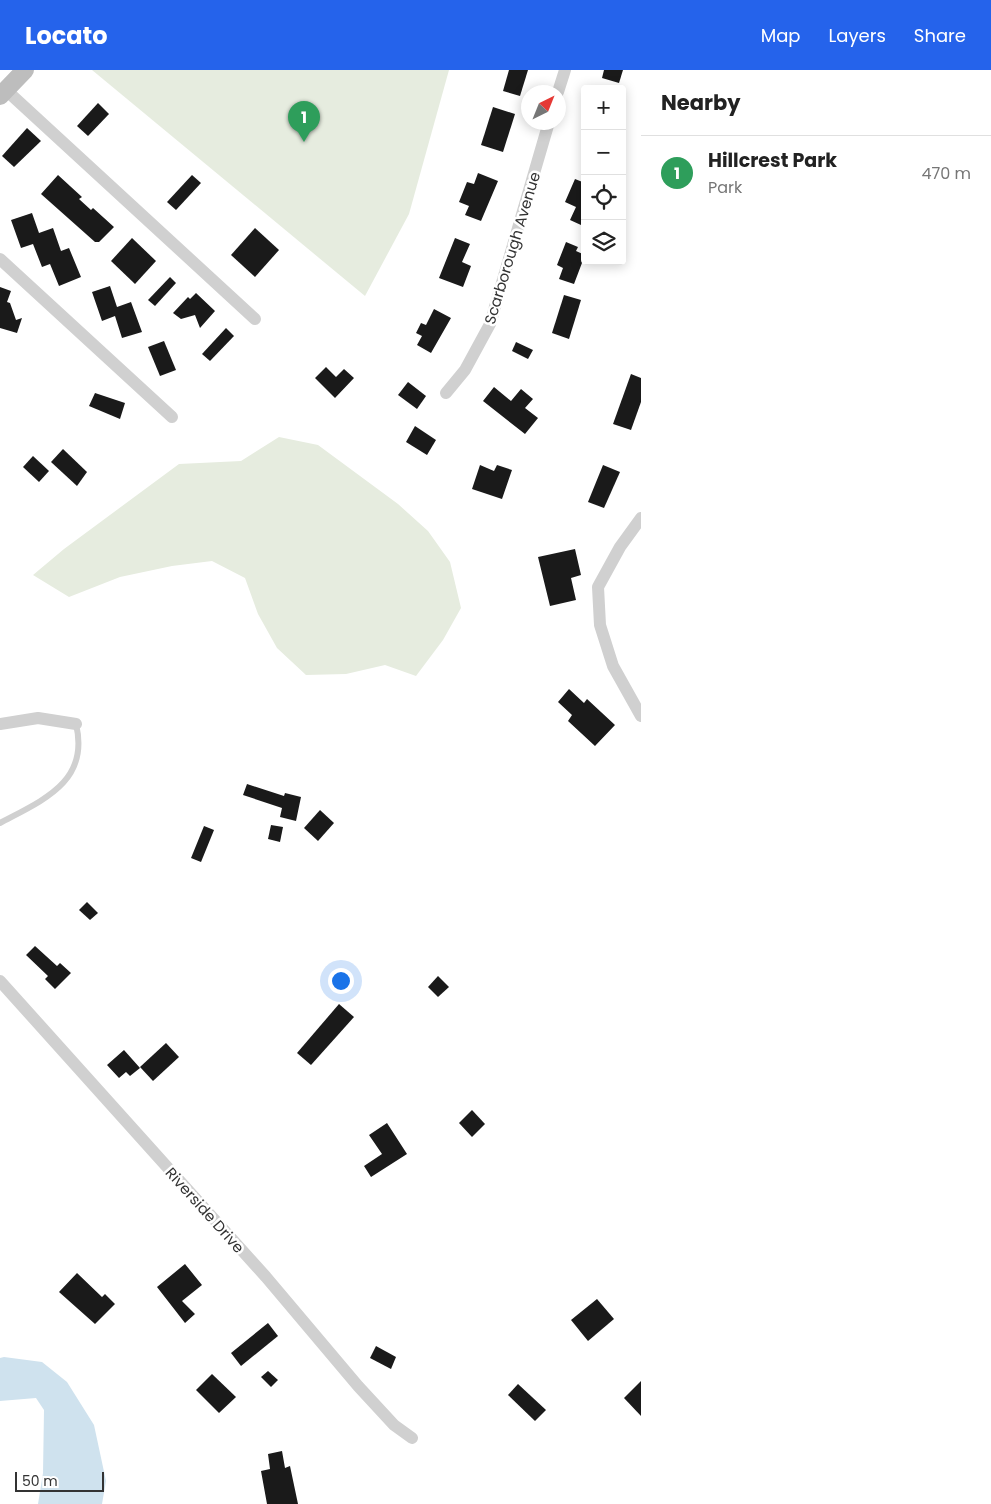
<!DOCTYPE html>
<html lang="en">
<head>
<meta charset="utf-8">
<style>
	:root { --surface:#fff; --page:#f2f2f2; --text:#222; --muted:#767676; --line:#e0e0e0; --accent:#2563eb }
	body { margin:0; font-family:Poppins,sans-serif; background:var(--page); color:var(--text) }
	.controls { position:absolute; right:15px; top:15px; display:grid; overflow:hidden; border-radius:5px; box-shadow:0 2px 12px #0003 }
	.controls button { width:45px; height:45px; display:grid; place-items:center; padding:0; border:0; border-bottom:1px solid var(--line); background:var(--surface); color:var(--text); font:25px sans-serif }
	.compass { position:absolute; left:521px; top:15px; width:45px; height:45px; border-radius:50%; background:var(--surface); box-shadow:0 2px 12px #0003; rotate:43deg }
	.scale { position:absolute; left:15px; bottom:12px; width:89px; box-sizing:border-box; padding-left:5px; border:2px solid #333; border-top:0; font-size:14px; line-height:18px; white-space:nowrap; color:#333; -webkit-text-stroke:4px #fff; paint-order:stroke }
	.you { position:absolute; left:340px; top:910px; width:18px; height:18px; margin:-12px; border:4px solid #fff; border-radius:50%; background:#1a73e8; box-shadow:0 0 0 8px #1a73e833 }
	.badge { display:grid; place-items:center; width:32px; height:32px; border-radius:50%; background:var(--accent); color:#fff; font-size:16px; font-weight:700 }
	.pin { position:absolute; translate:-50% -41px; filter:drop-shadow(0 1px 2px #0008) }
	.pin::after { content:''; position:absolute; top:26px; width:18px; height:15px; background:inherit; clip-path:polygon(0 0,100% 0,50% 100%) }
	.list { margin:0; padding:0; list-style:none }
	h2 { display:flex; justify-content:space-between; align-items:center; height:65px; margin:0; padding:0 20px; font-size:21px }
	h2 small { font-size:16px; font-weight:400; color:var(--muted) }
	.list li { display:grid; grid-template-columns:32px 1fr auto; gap:15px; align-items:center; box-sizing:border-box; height:75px; padding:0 20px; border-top:1px solid var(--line) }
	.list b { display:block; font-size:19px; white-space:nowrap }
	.list p { margin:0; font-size:16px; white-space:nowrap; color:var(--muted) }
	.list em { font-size:16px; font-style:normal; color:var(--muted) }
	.icon { flex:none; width:28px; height:28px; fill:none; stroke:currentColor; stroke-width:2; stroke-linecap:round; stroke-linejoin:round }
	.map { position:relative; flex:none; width:641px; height:1434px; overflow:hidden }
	header { display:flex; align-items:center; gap:30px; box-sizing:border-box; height:70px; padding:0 25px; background:var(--accent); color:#fff }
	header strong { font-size:24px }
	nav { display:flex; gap:28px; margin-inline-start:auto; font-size:18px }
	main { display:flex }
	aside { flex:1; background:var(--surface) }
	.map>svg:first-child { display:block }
	.green { fill:#e6ecdf }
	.water { fill:#cfe2ee }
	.building { fill:#1a1a1a }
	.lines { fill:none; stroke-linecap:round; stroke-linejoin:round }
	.service { stroke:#d0d0d0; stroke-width:6 }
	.minor { stroke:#d0d0d0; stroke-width:12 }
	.secondary { stroke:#bdbdbd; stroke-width:18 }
	.labels { text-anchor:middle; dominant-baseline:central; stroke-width:5; stroke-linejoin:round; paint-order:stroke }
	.street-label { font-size:15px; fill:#333; stroke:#fff }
</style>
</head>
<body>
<header>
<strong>Locato</strong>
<nav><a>Map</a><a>Layers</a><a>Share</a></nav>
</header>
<main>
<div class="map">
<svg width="641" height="1434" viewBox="0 0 641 1434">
	<rect width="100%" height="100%" fill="#fff"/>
	<g class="green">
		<path d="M92 0H449L409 144 365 226Z"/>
		<path d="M279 367 318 375 398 434 428 461 450 492 461 538 443 570 416 606 385 595 346 604 306 605 277 578 258 544 245 508 212 491 172 496 120 507 69 527 33 505 64 479 179 394 241 391Z"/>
	</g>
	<path class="water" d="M4 1287 42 1292 67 1312 94 1355 106 1411 102 1434H38L43 1403 44 1340 36 1328 0 1331V1288Z"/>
	<g class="building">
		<path d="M509 0H528L520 26 503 21Z"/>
		<path d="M604 0H623L619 13 602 8Z"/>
		<path d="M98 33 109 44 88 66 77 56Z"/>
		<path d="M493 37 515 44 503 82 481 75Z"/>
		<path d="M27 58 41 71 14 97 2 86Z"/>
		<path d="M478 103 498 111 481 151 465 145 469 136 459 132 467 112 474 114Z"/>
		<path d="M58 105 82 127 79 129 91 140 93 138 114 157 99 172H95L41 124Z"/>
		<path d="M192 105 201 113 176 140 167 132Z"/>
		<path d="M575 109 585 113V147L581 155 570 150 576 137 565 132Z"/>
		<path d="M32 143 39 163 53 158 61 181 69 178 81 207 59 216 50 194 42 197 33 174 21 178 11 150Z"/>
		<path d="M255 158 279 180 255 207 231 185Z"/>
		<path d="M132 168 156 191 135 214 111 191Z"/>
		<path d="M455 168 470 174 462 192 471 196 463 217 439 208Z"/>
		<path d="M566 172 578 177 576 181 585 185 574 214 559 209 563 198 557 195Z"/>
		<path d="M170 207 176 213 155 236 148 230Z"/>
		<path d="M110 216 117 237 131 232 142 262 122 268 115 246 102 251 92 222Z"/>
		<path d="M0 217 11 221 7 232 10 233 16 250 22 248 17 263 0 258Z"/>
		<path d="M196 223 215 241 200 258 195 245 181 249 173 243 188 227 190 229Z"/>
		<path d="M564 225 581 230 569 269 552 263Z"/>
		<path d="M434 239 451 248 431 283 417 275 422 266 416 263 421 253 426 255Z"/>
		<path d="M226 258 234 266 210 291 202 284Z"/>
		<path d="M164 271 176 300 160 306 148 277Z"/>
		<path d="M516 272 533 280 528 289 512 281Z"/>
		<path d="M326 297 336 307 344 299 354 308 335 328 315 308Z"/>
		<path d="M631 304 641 308V332L631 360 613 354Z"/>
		<path d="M408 312 426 326 417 339 398 325Z"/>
		<path d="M494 317 511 331 521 319 533 329 525 338 538 348 525 364 483 331Z"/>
		<path d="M95 323 125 333 120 349 89 336Z"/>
		<path d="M415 356 436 370 427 385 406 372Z"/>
		<path d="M63 379 87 402 77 416 51 392Z"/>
		<path d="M33 386 49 401 39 412 23 397Z"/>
		<path d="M480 395 494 401 497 395 512 400 502 429 472 419Z"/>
		<path d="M603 395 620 402 604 438 588 432Z"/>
		<path d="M575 479 581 505 571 508 576 530 550 536 538 487Z"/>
		<path d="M569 619 584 633 587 629 615 655 595 676 568 651 572 645 558 632Z"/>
		<path d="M247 714 284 726 285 723 301 727 296 751 280 747 282 738 243 725Z"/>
		<path d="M320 740 334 753 318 771 304 758Z"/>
		<path d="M271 755 283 757 280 772 268 769Z"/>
		<path d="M204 756 214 760 201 792 191 788Z"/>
		<path d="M87 832 98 843 90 850 79 840Z"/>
		<path d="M35 876 57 896 60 893 71 903 55 919 45 909 48 906 26 885Z"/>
		<path d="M438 906 449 917 438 927 428 917Z"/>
		<path d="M339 934 354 947 311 995 297 983Z"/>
		<path d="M166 973 179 987 153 1011 140 997Z"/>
		<path d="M124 980 140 998 130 1006 126 1002 119 1008 107 995Z"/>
		<path d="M472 1040 485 1054 472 1067 459 1053Z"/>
		<path d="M387 1053 407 1084 371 1107 364 1096 382 1084 369 1065Z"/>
		<path d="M185 1194 202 1215 182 1231 195 1244 185 1253 157 1217Z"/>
		<path d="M77 1203 102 1227 105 1224 115 1234 95 1254 59 1222Z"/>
		<path d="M597 1229 614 1249 588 1271 571 1250Z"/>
		<path d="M268 1253 278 1266 241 1296 231 1283Z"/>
		<path d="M376 1276 396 1287 391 1299 370 1288Z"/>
		<path d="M268 1301 278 1310 271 1317 261 1307Z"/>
		<path d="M212 1304 236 1327 219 1343 196 1320Z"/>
		<path d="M641 1311V1346L624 1328Z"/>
		<path d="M518 1314 546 1340 535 1351 508 1325Z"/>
		<path d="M282 1381 285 1398 290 1396 298 1434H267L261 1401 270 1399 268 1384Z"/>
	</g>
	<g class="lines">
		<path class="service" d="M0 753C43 730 90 712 76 654"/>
		<g class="minor">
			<path d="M6 20 255 249"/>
			<path d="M558 22 565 0"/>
			<path d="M0 189 172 347"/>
			<path d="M446 323 465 300 490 254 549 52"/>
			<path d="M641 448 620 477 598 517 600 555 613 596 641 646"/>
			<path d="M0 654 38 648 76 654"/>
			<path d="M0 911 266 1207 358 1316 394 1355 412 1368"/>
		</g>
		<path class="secondary" d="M0 26 25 0"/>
	</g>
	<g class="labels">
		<g class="street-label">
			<text transform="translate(512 178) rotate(-73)">Scarborough Avenue</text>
			<text transform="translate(205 1140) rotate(48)">Riverside Drive</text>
		</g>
	</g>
</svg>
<div class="controls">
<button>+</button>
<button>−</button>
<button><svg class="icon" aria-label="locate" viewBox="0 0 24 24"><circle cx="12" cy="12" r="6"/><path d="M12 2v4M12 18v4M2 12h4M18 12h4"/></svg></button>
<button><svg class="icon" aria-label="layers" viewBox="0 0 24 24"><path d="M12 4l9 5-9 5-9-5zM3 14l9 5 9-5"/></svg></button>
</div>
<svg class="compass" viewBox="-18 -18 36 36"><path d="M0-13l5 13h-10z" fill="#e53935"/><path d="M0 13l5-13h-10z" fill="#767676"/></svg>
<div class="scale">50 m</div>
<div class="you"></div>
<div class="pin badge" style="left:304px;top:72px;background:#2e9e5b">1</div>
</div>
<aside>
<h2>Nearby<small></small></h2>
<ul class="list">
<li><span class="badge" style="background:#2e9e5b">1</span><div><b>Hillcrest Park</b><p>Park</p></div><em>470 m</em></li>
</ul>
</aside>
</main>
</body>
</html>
